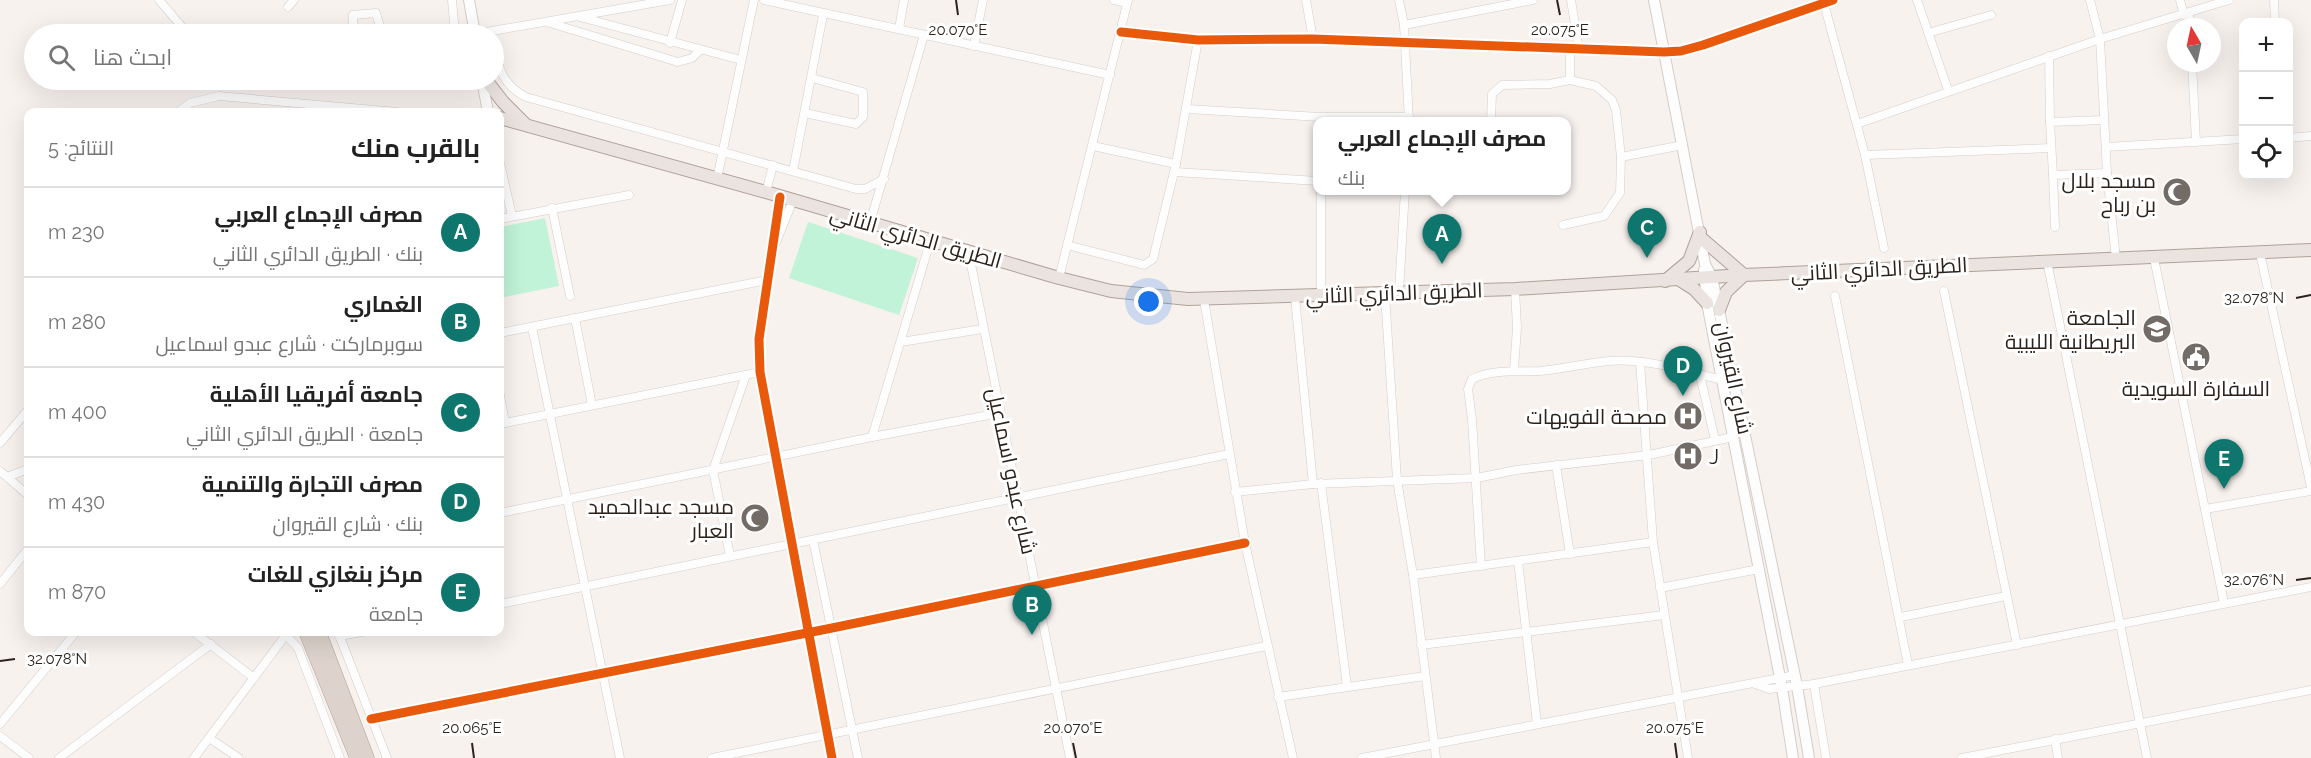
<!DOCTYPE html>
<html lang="ar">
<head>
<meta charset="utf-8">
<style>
	:root { --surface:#fff; --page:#f6f6f6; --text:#222; --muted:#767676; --line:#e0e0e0; --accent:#0f766e }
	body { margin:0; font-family:Raleway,Cairo,sans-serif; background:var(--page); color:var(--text); direction:rtl }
	.controls { position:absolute; right:18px; top:18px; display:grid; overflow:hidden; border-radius:12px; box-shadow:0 6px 24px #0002 }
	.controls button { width:54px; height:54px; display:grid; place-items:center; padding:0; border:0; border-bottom:2px solid var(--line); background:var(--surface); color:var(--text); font:30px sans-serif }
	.compass { position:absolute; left:2167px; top:18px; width:54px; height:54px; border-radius:50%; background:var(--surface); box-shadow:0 6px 24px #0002; rotate:351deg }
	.you { position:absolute; left:1149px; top:302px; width:21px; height:21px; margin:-15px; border:4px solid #fff; border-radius:50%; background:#1a73e8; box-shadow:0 0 0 9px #1a73e833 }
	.badge { display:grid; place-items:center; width:39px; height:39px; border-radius:50%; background:var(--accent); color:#fff; font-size:20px; font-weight:700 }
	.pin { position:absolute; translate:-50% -50px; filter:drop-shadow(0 2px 3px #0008) }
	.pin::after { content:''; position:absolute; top:32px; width:21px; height:18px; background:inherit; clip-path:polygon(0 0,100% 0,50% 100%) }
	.popup { position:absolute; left:1313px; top:117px; width:258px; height:78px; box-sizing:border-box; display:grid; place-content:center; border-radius:12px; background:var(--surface); filter:drop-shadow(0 2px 4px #0005); font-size:20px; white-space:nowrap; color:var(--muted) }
	.popup b { font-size:22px; color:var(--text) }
	.popup::after { content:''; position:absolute; left:50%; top:100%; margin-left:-12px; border:12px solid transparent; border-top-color:var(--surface) }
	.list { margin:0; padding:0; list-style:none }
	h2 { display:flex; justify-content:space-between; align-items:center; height:78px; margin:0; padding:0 24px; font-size:26px }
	h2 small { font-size:20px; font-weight:400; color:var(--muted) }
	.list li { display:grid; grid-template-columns:39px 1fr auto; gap:18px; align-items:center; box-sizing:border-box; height:90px; padding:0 24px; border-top:2px solid var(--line) }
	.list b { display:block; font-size:22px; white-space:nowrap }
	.list p { margin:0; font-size:20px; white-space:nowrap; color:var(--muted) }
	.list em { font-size:20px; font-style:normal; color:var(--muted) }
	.icon { flex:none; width:33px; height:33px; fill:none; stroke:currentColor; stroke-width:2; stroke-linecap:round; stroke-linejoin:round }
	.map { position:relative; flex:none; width:2311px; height:758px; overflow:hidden; direction:ltr }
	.search { position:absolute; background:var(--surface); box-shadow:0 6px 24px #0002; left:24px; top:24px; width:480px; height:66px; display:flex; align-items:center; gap:15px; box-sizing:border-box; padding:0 21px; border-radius:33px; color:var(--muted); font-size:22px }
	.panel { position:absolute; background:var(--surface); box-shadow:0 6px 24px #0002; left:24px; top:108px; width:480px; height:528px; border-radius:12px; direction:rtl }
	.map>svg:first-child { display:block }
	.green { fill:#c0f3d7 }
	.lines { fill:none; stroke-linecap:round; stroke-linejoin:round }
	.street-casing { stroke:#d4cdc8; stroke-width:9 }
	.secondary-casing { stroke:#d4cdc8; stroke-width:12 }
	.primary-casing { stroke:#afa29a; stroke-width:14 }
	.highway-casing { stroke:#afa29a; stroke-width:15 }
	.street { stroke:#fefdfd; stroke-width:8 }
	.secondary { stroke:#fefdfd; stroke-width:10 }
	.primary { stroke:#eae3df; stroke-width:12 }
	.highway { stroke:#ddd3cc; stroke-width:14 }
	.cycleway-casing { stroke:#fff; stroke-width:13 }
	.cycleway { stroke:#e8590c; stroke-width:9 }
	.ticks { fill:none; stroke:#2c231d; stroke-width:2 }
	.labels { text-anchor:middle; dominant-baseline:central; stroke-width:6; stroke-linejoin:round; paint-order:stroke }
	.poi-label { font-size:21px; fill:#2c231d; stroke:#fff; text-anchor:end }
	.street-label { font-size:21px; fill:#2c231d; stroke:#fff }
	.ticks-label { font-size:15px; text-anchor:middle; fill:#2c231d; stroke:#fff; stroke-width:6; stroke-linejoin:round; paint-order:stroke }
</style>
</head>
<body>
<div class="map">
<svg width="2311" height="758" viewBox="0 0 2311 758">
	<rect width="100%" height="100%" fill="#f8f2ef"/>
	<g class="green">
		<path d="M545 218 559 286 500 298V227Z"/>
		<path d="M808 222 918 258 899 315 789 278Z"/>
	</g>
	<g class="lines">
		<g class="street-casing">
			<g id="street">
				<path d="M159 0 188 34"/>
				<path d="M452 0 455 34"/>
				<path d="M764 0 1110 75"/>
				<path d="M1114 0 1127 3"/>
				<path d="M1306 0 1313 39"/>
				<path d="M1399 0 1404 25 1409 121"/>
				<path d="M1571 0 1579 50"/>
				<path d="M1823 0 1865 155 1884 248"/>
				<path d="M1917 0 1948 90"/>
				<path d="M2090 0 2100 39 2107 173 2116 259"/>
				<path d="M2180 0 2184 15"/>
				<path d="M2274 0 2275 22"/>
				<path d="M288 7 294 0"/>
				<path d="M2189 13 2190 27"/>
				<path d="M580 17 741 60"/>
				<path d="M550 23 678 62 692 58 700 50"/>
				<path d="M1404 25 1533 0"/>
				<path d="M899 29 904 0"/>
				<path d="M1121 32 1198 40 1313 39 1664 52 1681 51 1703 45 1833 0"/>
				<path d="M1928 33 1991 15"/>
				<path d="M353 34V15L376 13 382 34"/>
				<path d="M475 34 670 0"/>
				<path d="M670 43 682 0"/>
				<path d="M494 45C498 69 504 86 526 97L856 189H865L884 179"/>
				<path d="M974 46 983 0"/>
				<path d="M1570 50V80"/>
				<path d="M2049 56 2050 122"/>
				<path d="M2192 63 2196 142"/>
				<path d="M1187 109 1320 117H1409"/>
				<path d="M178 112 190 103 219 96 397 112"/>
				<path d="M805 113 856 124 863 117V92L812 78"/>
				<path d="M2104 120 2050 122 2053 175 2107 173"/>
				<path d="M1491 122 1492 94 1502 85 1550 84 1570 80 1596 86 1612 100 1616 110 1621 157 1620 193 1604 216 1563 225"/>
				<path d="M1857 124 2100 39 2229 0"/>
				<path d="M2288 138 2311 136"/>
				<path d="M1093 146 1176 164"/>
				<path d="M2106 147 2244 139"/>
				<path d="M1865 155 2051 148"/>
				<path d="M1621 157 1683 145"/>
				<path d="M500 163 512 216"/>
				<path d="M793 171 823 15"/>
				<path d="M1175 172 1318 181"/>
				<path d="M2053 175 2055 227"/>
				<path d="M717 179 754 0"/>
				<path d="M766 192 773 165"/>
				<path d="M780 197 759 339 760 372 832 758"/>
				<path d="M552 208 570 296"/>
				<path d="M500 219 629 195"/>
				<path d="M870 223 924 35"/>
				<path d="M775 245 793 200"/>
				<path d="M1067 245 1144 265 1153 259 1176 164 1198 40"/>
				<path d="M2260 253 2311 487"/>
				<path d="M969 254 1070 758"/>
				<path d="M2154 258 2224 603"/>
				<path d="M2047 261 2147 758"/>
				<path d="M1059 278 1128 0"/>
				<path d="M1944 291 2017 645"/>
				<path d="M1399 292 1405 190"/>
				<path d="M1385 294 1397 480 1413 575 1436 758"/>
				<path d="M1321 296V190"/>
				<path d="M1835 296 1908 665"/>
				<path d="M1295 297 1313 484"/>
				<path d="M1204 300 1245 543 1293 758"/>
				<path d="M575 318 592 405"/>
				<path d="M532 327 620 758"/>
				<path d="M500 333 767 280"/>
				<path d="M901 342 982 329"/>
				<path d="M1640 362 1653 542 1688 758"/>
				<path d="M1514 370 1517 328 1515 289"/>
				<path d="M1700 375 1715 440"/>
				<path d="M500 395 505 423"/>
				<path d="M500 424 760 372"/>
				<path d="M872 437 930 242"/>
				<path d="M0 443 28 410"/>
				<path d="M1556 465 1570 554"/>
				<path d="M0 471 28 495"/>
				<path d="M7 477 28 469"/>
				<path d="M1321 483 1347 686"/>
				<path d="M1235 492 1313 484 1477 478 1516 470 1649 455 1733 437"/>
				<path d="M2205 509 2311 491"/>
				<path d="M500 513 872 437 1000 413"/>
				<path d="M813 540 858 758"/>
				<path d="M730 556 713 470 746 375"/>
				<path d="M1518 561 1537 724"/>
				<path d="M1481 566 1472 419 1468 389 1472 379C1494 369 1517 372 1540 371 1563 369 1586 363 1609 361 1646 358 1686 371 1722 380"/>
				<path d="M1413 575 1653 542"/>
				<path d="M0 584 28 549"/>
				<path d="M1660 588 1759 569"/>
				<path d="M500 604 1229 454"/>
				<path d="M1901 617 2006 596"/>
				<path d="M194 632 254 678"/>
				<path d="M338 632 387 758"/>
				<path d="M286 635 298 648 340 758"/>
				<path d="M339 636 362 632"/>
				<path d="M1421 645 1664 615"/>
				<path d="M1755 684 1769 689 1814 684 2311 587"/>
				<path d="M1814 684 1826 758"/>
				<path d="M1278 697 1425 676"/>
				<path d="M371 719 832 628 1245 543"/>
				<path d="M0 724 76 632"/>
				<path d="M0 736 29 758"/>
				<path d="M209 738 239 758"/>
				<path d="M2055 739 2058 758"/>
				<path d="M59 758 211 644"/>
				<path d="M194 758 288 632"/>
				<path d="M712 758 1266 646"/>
				<path d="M1362 758 1795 675"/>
				<path d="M1962 758 2311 690"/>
			</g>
		</g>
		<g class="secondary-casing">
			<g id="secondary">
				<path d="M469 0 475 34"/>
				<path d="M1654 0 1705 264 1712 278 1719 310 1797 686 1809 758"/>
				<path d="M482 80 488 112"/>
				<path d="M1704 270 1707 303 1782 688 1793 758"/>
			</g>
		</g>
		<g class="primary-casing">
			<g id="primary">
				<path d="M486 80 503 102 526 125"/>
				<path d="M500 118 766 192 1059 278 1111 291 1188 299 1515 289 1744 275 2311 250"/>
				<path d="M1701 238 1744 275 1726 292 1719 310"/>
				<path d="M1680 280 1694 289 1707 303"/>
				<path d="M1665 281 1689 261 1700 232"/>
			</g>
		</g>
		<g class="highway-casing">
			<g id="highway">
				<path d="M306 632 357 758"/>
				<path d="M319 632 367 758"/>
			</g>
		</g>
		<use href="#street" class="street"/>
		<use href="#secondary" class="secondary"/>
		<use href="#primary" class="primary"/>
		<use href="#highway" class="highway"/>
		<g class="cycleway-casing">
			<g id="cycleway">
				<path d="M1121 32 1198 40 1313 39 1664 52 1681 51 1703 45 1833 0"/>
				<path d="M780 197 759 339 760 372 832 758"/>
				<path d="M371 719 832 628 1245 543"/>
			</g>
		</g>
		<use href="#cycleway" class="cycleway"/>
	</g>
	<path class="ticks" d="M956 0 958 15M1557 0 1560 15M2296 298 2311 295M2296 580 2311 578M0 661 15 659M472 743 474 758M1073 743 1076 758M1675 743 1677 758"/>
	<defs>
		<g id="mosque-disc" transform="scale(1.5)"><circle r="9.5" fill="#736b66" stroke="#fff"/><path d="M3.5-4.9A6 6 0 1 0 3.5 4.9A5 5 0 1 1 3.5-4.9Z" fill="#fff"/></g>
		<g id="university-disc" transform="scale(1.5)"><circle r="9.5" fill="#736b66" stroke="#fff"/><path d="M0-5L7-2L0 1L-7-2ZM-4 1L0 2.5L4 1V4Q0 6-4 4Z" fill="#fff"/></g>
		<g id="civic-disc" transform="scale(1.5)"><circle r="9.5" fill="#736b66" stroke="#fff"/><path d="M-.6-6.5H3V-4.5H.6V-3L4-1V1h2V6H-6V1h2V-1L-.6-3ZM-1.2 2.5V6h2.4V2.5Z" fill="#fff"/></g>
		<g id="hospital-disc" transform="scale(1.5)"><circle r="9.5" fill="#736b66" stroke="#fff"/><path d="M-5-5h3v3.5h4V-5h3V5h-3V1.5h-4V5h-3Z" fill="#fff"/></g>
	</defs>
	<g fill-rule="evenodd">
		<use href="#mosque-disc" x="2177" y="192"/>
		<use href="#university-disc" x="2157" y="329"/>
		<use href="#civic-disc" x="2196" y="357"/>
		<use href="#hospital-disc" x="1688" y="416"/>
		<use href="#hospital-disc" x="1688" y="456"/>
		<use href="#mosque-disc" x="755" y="518"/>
	</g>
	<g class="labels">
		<g class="poi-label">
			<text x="2156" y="180">مسجد بلال<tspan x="2156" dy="24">بن رباح</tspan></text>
			<text x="2136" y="317">الجامعة<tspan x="2136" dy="24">البريطانية الليبية</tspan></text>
			<text x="2196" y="388" text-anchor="middle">السفارة السويدية</text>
			<text x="1667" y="416">مصحة الفويهات</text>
			<text x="1709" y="456" text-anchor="start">J</text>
			<text x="734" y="506">مسجد عبدالحميد<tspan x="734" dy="24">العبار</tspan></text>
		</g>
		<g class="street-label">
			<text transform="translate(916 237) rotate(16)">الطريق الدائري الثاني</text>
			<text transform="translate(1879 269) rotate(-3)">الطريق الدائري الثاني</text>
			<text transform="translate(1394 293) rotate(-2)">الطريق الدائري الثاني</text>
			<text transform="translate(1734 378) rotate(78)">شارع القيروان</text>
			<text transform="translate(1012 471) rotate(78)">شارع عبدو اسماعيل</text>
		</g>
	</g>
	<g class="ticks-label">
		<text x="958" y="35">20.070°E</text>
		<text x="1560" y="35">20.075°E</text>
		<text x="2254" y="303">32.078°N</text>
		<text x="2254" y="585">32.076°N</text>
		<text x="57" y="664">32.078°N</text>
		<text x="472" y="733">20.065°E</text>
		<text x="1073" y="733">20.070°E</text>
		<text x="1675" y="733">20.075°E</text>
	</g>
</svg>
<div class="controls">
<button>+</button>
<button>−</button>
<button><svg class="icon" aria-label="locate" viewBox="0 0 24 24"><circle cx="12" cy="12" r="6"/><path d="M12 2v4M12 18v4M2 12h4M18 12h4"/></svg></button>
</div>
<svg class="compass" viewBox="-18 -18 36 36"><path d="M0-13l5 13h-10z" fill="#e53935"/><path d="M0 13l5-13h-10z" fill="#767676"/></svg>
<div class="you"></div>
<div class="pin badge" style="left:1442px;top:264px">A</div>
<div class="popup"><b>مصرف الإجماع العربي</b>بنك</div>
<div class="pin badge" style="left:1032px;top:635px">B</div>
<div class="pin badge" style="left:1647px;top:258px">C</div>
<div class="pin badge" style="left:1683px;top:396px">D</div>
<div class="pin badge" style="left:2224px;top:489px">E</div>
<div class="search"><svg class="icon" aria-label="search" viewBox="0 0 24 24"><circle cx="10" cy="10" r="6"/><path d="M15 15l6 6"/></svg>ابحث هنا</div>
<section class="panel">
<h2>بالقرب منك<small>النتائج: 5</small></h2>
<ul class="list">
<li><span class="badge">A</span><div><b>مصرف الإجماع العربي</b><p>بنك · الطريق الدائري الثاني</p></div><em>230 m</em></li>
<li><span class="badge">B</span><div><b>الغماري</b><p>سوبرماركت · شارع عبدو اسماعيل</p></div><em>280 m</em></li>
<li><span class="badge">C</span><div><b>جامعة أفريقيا الأهلية</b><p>جامعة · الطريق الدائري الثاني</p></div><em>400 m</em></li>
<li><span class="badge">D</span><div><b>مصرف التجارة والتنمية</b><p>بنك · شارع القيروان</p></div><em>430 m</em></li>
<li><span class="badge">E</span><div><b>مركز بنغازي للغات</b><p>جامعة</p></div><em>870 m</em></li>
</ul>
</section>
</div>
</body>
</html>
